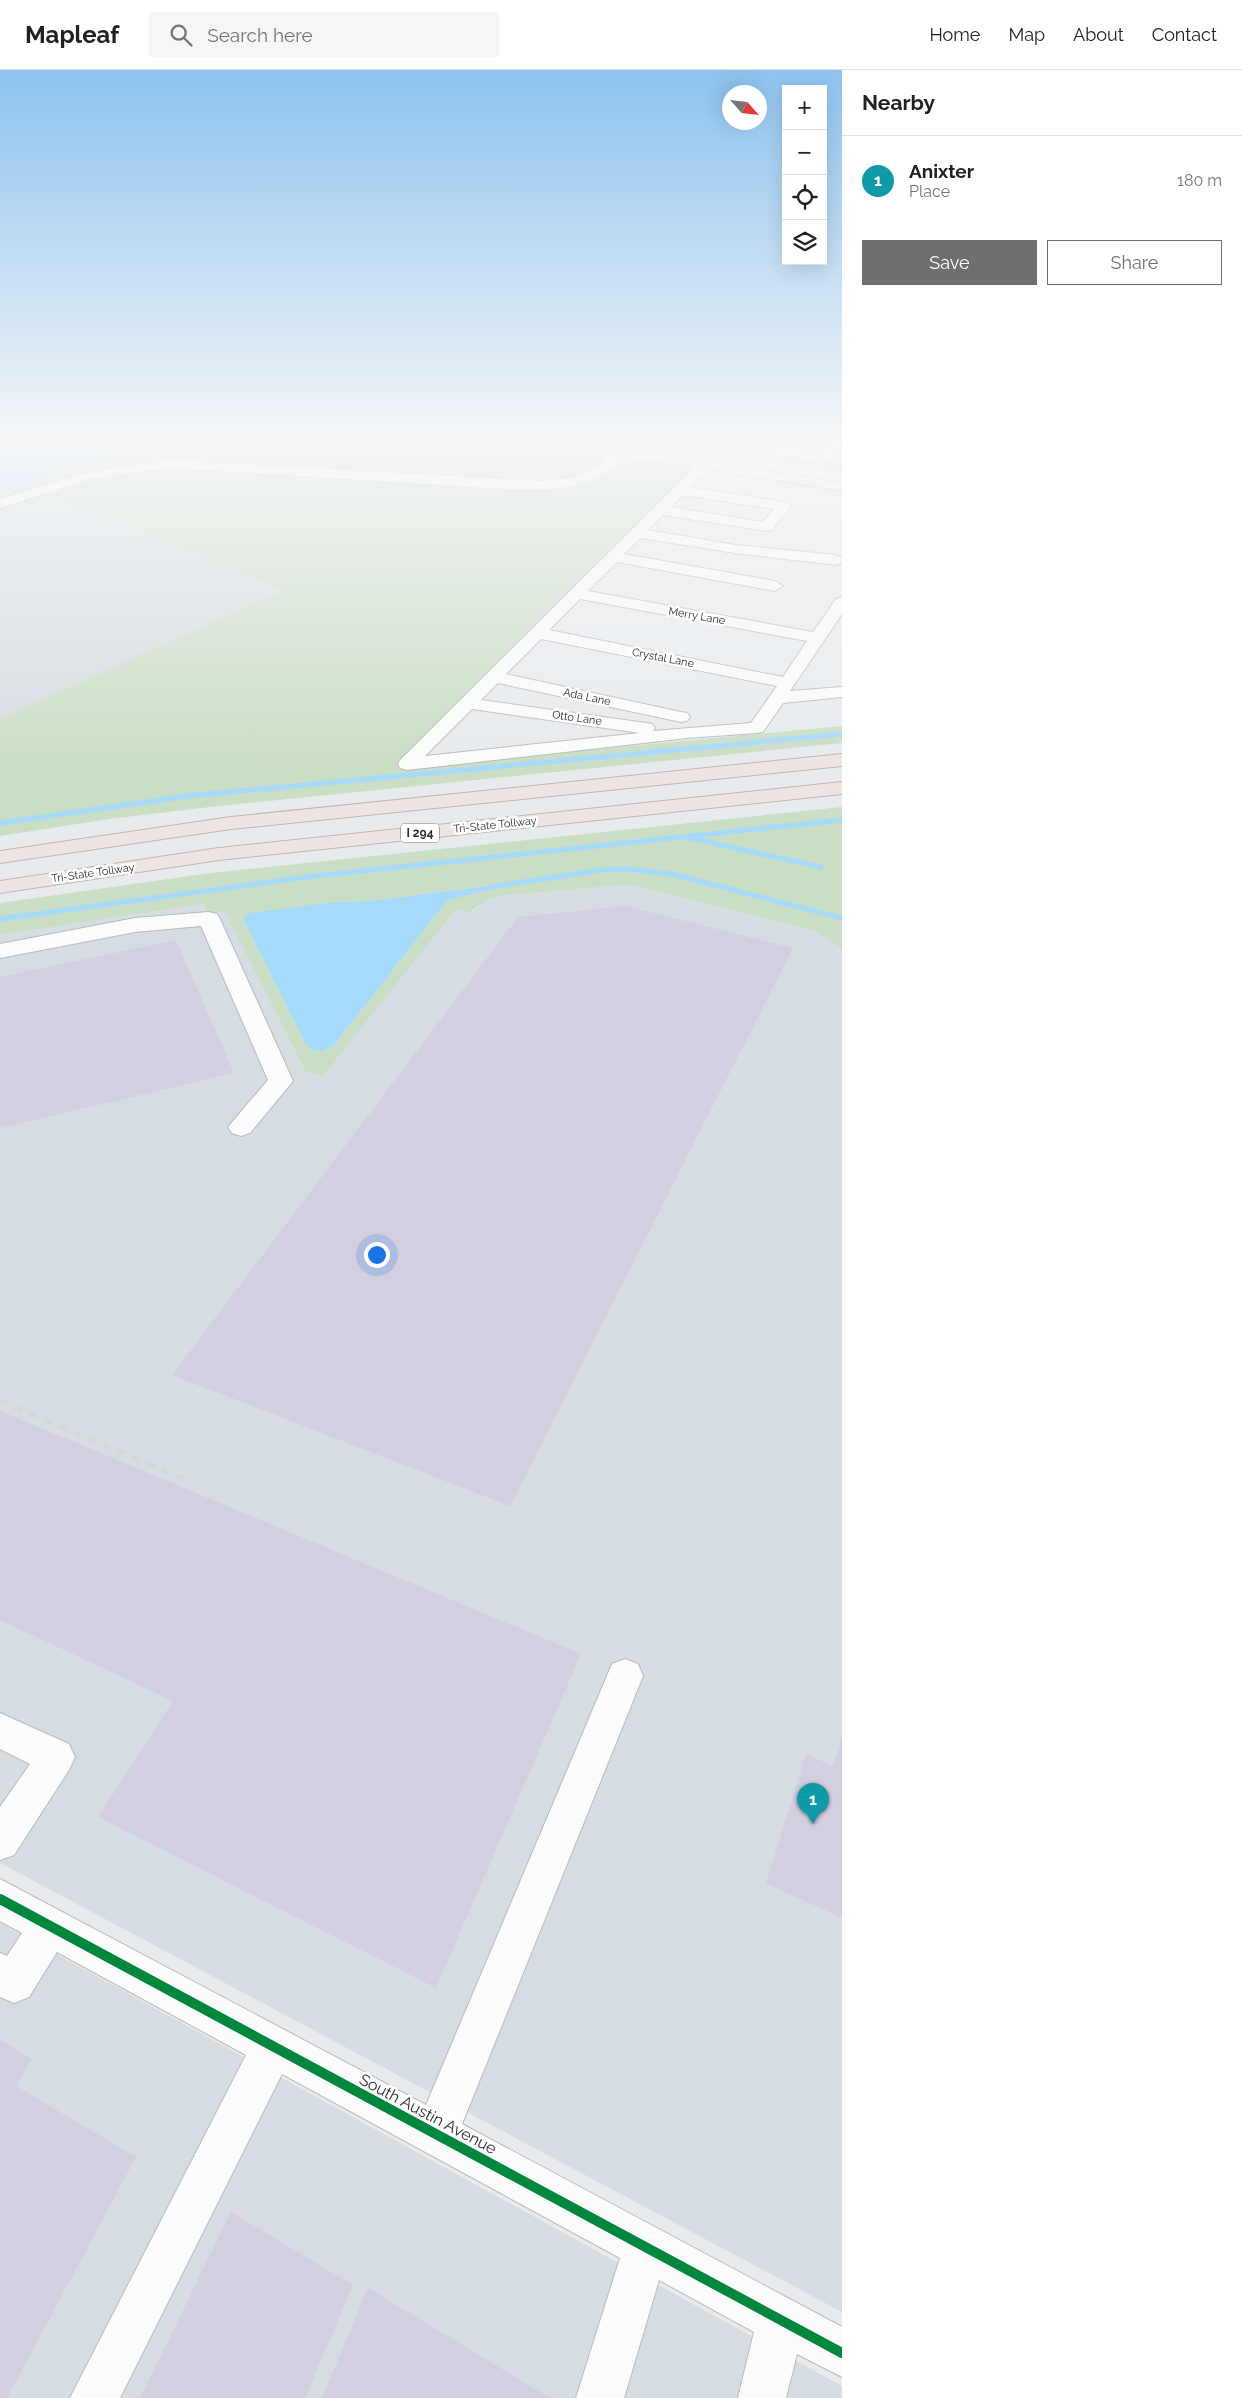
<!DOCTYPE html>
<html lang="en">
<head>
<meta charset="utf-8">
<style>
	:root { --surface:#fff; --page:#f6f6f6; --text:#202124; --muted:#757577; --line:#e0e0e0; --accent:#6d6f71 }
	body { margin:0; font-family:Raleway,sans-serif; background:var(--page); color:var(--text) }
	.controls { position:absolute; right:15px; top:15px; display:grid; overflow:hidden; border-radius:0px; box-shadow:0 5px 20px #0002 }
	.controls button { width:45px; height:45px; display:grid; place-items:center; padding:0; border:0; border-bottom:1px solid var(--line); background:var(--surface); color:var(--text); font:25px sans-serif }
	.compass { position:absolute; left:722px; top:15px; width:45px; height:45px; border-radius:50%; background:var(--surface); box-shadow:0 5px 20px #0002; rotate:117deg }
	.you { position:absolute; left:376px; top:1184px; width:18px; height:18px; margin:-12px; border:4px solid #fff; border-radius:50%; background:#1a73e8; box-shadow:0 0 0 8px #1a73e833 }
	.badge { display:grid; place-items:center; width:32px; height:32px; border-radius:50%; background:var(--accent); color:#fff; font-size:16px; font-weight:700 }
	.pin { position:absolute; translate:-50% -41px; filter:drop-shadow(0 1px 2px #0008) }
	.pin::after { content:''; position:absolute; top:26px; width:18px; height:15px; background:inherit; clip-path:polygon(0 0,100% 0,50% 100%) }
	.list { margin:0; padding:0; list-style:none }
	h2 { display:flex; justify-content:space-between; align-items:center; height:65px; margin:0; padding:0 20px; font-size:21px }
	h2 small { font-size:16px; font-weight:400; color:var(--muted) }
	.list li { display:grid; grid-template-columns:32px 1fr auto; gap:15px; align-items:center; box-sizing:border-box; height:90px; padding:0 20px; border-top:1px solid var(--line) }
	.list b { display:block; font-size:19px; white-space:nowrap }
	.list p { margin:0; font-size:16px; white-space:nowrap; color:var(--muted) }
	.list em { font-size:16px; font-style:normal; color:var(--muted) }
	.actions { display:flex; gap:10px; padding:15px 20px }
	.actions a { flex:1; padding:11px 0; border:1px solid var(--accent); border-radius:0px; text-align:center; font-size:18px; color:var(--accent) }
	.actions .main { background:var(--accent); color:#fff }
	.icon { flex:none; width:28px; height:28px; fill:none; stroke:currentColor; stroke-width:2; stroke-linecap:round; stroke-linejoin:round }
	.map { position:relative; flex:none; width:842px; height:2328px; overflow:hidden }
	header { display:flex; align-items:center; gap:30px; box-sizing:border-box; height:70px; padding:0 25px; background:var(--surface); border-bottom:1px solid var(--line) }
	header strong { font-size:24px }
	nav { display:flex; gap:28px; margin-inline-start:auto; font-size:18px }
	.search { width:350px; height:45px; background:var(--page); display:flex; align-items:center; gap:12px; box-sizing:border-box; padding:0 18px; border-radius:0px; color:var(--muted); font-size:19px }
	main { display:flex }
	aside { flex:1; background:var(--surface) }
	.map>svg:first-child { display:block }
	.built { fill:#d5dce2 }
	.green { fill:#caddc5; fill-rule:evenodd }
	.water { fill:#a6dafa }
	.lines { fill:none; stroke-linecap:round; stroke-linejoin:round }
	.stream { stroke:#a6dafa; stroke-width:5 }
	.building { fill:#d4cfe0 }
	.minor-casing { stroke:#b8babc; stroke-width:2 }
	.major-casing { stroke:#beb5b3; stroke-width:2 }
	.highway-casing { stroke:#beb5b3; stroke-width:2 }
	.minor { fill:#fcfcfc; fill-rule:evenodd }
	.major { fill:#f4eeec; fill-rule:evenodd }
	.highway { fill:#eee5e2; fill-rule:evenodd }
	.rail { stroke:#d5d7d7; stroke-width:4.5; stroke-dasharray:8 8; stroke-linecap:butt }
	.cycleway-casing { stroke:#fff; stroke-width:13 }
	.cycleway { stroke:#00873e; stroke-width:10 }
	.labels { text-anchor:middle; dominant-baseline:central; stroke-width:5; stroke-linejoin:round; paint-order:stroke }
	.far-street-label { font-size:11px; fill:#2b2c2e; stroke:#fff }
	.shield { fill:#fff; stroke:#6b6b6d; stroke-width:1 }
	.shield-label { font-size:12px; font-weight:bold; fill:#2b2c2e }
	.near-street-label { font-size:16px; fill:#2b2c2e; stroke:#fff }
</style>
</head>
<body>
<header>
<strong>Mapleaf</strong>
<div class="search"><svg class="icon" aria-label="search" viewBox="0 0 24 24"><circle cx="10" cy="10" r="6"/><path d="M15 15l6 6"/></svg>Search here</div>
<nav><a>Home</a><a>Map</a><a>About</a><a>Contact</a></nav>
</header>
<main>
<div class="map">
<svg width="842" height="2328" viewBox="0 0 842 2328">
	<rect width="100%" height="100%" fill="#e8ebee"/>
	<g class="built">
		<path d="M48 429 134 459 285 520 0 648V444Z"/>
		<path d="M625 815 638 816 816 861 842 879V2242L0 1793V865L205 834 208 844 224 841 305 1001 321 1007 456 838 473 841 484 832 498 826Z"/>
		<path d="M0 1853 842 2316V2328H0Z"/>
	</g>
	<g class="green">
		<path d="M159 370H521L599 383 606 388C581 415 534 411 501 412L175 391C113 394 59 412 0 431V422L2 421Z"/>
		<path d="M614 370H775L709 385Z"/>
		<path d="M635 389 691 398 692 403 397 698 842 656V673L210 737 109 749 0 766V648L284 520 134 459 48 429 0 444V437L108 405 172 397 540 421 574 418 596 411Z"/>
		<path d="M842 737V879L816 861 638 816 625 815 498 826 484 832 470 842 456 839 322 1007 305 1001 224 841 208 844 204 834 0 865V833L211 803ZM487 816 490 817 486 821 446 830 435 846 334 975 321 982 310 978 305 973 243 849 334 832 371 831Z"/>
	</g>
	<g class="water">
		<path d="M0 370H159L0 422Z"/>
		<path d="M487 816 491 817 486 821 447 830 435 846 334 975 321 982 310 978 305 973 243 849 246 844 251 843 334 832 371 831Z"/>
	</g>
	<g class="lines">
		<g class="stream">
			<path d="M0 753 188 726 842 664"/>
			<path d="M689 768 821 797"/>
			<path d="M491 817 600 800 627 799 671 804 842 848"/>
			<path d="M0 849 315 806 842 750"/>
		</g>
	</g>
	<g class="building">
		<path d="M770 382 819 389 813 397 764 389Z"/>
		<path d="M829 391 842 393V402L822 399Z"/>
		<path d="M626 836 793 878 510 1436 172 1305 518 847Z"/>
		<path d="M176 870 234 1003 0 1058V907Z"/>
		<path d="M0 1341 581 1584 436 1918 98 1747 173 1631 0 1550Z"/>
		<path d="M842 1667V1848L766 1813 806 1684 833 1696Z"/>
		<path d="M0 1970 32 1989 16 2016 136 2087 7 2328H0Z"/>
		<path d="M231 2142 353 2215 305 2328H140Z"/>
		<path d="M368 2218 550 2328H322Z"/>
	</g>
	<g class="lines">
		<g class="minor-casing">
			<g id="minor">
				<path d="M833 370H842C842 378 834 389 826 391L777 385 770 381 777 377 823 383Z"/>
				<path d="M631 373 638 377 636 380C595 416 572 420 519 420L169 398 92 409 0 438V429L89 402 169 390 541 411C580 409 597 400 626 374Z"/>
				<path d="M704 392 711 396 690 417 784 432 791 436 772 460 767 461 663 445 648 460 735 475 836 485 842 488 841 493 836 495 735 483 641 468 624 484 775 511 783 516 775 521 617 492 588 521 813 562 836 529 842 527V544L790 621 842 617V627L783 633 763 662 757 663 687 668 407 700 400 698 398 694 400 690 699 393ZM683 425 774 439 763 452 671 437ZM580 529 807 571 783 607 549 560ZM541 569 777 616 751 653 653 661 655 658 652 654 646 653 481 630 498 613 681 652 687 651 690 647 687 643 681 642 506 604ZM472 639 640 663 425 686Z"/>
				<path d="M209 842 217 844 220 849 293 1011 250 1063 241 1066 232 1063 228 1057 268 1010 201 856 135 862 0 888V874L135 848Z"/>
				<path d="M625 1589 638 1594 643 1606 462 2054 842 2257V2307L797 2284 786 2328H738L754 2262 659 2210 624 2328H576L620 2188 282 2004 120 2328H70L246 1985 57 1882 29 1927 14 1933 0 1927V1883L7 1886 22 1863 0 1851V1809L426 2035 612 1594Z"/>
				<path d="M0 1643 69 1674 75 1687 69 1700 14 1785 0 1790V1737L30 1694 0 1679Z"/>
			</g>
		</g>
		<g class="major-casing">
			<path id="major" d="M539 370H571L842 413V421L545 374Z"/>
		</g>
		<g class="highway-casing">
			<g id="highway">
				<path d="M842 684V696L231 759 0 793V781L231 747Z"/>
				<path d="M842 712V724L219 790 0 823V811L219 778Z"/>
			</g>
		</g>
		<use href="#minor" class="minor"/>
		<use href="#major" class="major"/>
		<use href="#highway" class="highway"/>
		<path class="rail" d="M0 1331 192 1412"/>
		<g class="cycleway-casing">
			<path id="cycleway" d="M0 1829 842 2283"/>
		</g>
		<use href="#cycleway" class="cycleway"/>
	</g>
	<linearGradient id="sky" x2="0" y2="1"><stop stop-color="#8dc3ef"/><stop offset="0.53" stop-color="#f5f6f7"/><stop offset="1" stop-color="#f5f6f7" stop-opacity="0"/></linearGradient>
	<rect width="842" height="696" fill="url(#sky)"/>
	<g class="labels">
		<g class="far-street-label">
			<text transform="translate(697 546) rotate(10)">Merry Lane</text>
			<text transform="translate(663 588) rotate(11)">Crystal Lane</text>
			<text transform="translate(587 627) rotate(12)">Ada Lane</text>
			<text transform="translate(577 648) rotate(8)">Otto Lane</text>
			<text transform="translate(495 755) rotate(-6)">Tri-State Tollway</text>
			<text transform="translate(93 803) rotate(-8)">Tri-State Tollway</text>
		</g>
		<rect class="shield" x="401" y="753.5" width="38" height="19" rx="4"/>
		<g class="shield-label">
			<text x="420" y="763">I 294</text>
		</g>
		<g class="near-street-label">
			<text transform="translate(428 2044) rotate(28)">South Austin Avenue</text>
		</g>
	</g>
</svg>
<div class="controls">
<button>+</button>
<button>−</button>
<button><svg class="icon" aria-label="locate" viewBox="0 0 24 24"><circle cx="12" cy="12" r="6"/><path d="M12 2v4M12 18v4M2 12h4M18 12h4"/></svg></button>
<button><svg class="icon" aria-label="layers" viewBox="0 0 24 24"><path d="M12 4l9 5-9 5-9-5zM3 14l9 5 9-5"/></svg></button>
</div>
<svg class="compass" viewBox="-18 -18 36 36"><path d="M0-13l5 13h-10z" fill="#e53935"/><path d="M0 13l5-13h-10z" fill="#757577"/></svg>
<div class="you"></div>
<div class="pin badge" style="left:813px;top:1754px;background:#0f9aa8">1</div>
</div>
<aside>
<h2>Nearby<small></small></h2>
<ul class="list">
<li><span class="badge" style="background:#0f9aa8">1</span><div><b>Anixter</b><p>Place</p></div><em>180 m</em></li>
</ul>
<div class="actions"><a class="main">Save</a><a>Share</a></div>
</aside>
</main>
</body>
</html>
